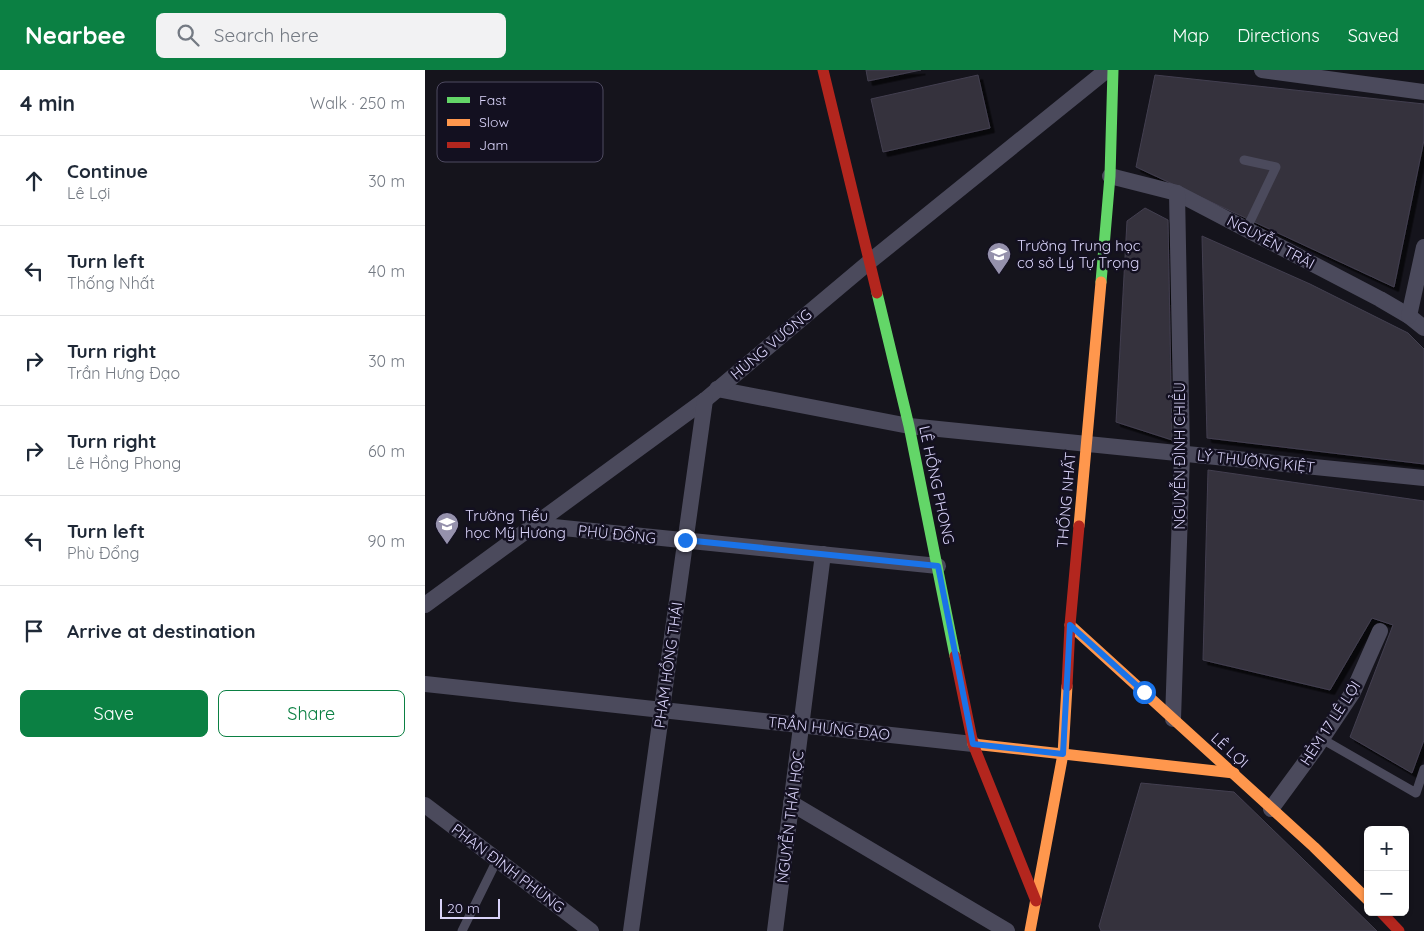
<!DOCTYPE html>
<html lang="en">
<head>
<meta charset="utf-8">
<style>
	:root { --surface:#fff; --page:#f2f2f3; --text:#1f2937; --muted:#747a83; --line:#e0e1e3; --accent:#0b8043 }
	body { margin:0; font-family:Quicksand,sans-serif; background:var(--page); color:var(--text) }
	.controls { position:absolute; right:15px; bottom:15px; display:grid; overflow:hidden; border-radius:8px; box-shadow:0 1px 4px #0004 }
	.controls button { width:45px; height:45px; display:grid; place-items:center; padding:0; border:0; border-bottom:1px solid var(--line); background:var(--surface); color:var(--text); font:25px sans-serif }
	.scale { position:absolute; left:15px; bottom:12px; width:60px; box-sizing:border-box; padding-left:5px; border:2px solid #dad4fa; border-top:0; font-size:14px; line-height:18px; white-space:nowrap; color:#dad4fa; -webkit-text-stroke:4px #131020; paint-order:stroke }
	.stop { position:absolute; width:15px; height:15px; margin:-11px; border:4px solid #1a73e8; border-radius:50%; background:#fff }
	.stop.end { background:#1a73e8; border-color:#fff; box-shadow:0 1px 5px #0008 }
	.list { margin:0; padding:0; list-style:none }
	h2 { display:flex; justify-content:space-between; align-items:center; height:65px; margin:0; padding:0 20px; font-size:21px }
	h2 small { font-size:16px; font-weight:400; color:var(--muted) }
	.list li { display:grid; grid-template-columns:32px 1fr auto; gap:15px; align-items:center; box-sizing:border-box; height:90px; padding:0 20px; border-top:1px solid var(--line) }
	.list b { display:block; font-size:19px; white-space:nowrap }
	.list p { margin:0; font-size:16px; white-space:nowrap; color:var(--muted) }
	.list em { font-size:16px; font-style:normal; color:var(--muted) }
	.actions { display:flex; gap:10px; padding:15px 20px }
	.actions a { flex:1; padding:11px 0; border:1px solid var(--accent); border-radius:8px; text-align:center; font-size:18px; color:var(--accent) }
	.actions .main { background:var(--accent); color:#fff }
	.icon { flex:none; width:28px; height:28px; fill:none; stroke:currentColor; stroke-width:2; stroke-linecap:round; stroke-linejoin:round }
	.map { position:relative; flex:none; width:999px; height:861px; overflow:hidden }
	header { display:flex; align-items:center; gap:30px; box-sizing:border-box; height:70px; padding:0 25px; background:var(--accent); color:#fff }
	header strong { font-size:24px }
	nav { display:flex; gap:28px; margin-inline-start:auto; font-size:18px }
	.search { width:350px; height:45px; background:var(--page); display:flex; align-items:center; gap:12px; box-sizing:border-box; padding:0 18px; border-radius:8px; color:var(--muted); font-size:19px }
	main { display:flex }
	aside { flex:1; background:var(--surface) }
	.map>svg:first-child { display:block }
	.building { fill:#34323e; stroke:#433f4f; filter:url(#shadow) }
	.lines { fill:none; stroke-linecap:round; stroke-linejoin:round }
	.lane { stroke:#4b4a5c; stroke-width:9 }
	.street { stroke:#4b4a5c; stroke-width:16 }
	.fast { stroke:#63d668; stroke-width:11 }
	.slow { stroke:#ff974d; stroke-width:11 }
	.jam { stroke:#b3261e; stroke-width:11 }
	.route { stroke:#1a73e8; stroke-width:6 }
	.labels { text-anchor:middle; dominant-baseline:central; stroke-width:5; stroke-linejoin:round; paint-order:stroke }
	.street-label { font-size:15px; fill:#dad4fa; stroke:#131020 }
	.poi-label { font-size:15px; fill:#dad4fa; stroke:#131020; text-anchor:start }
	.key { fill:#131020; stroke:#4f4b61; stroke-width:1 }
	.key-label { font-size:14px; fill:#dad4fa }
</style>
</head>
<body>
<header>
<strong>Nearbee</strong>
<div class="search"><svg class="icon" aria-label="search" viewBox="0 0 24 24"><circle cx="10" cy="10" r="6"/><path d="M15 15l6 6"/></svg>Search here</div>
<nav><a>Map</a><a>Directions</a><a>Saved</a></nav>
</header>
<main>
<aside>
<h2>4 min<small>Walk · 250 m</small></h2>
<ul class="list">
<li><svg class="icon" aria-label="ahead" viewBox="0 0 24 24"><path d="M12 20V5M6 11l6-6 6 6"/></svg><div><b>Continue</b><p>Lê Lợi</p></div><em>30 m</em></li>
<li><svg class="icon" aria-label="left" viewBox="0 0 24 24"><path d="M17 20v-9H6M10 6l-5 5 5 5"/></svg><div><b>Turn left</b><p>Thống Nhất</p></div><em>40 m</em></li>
<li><svg class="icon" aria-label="right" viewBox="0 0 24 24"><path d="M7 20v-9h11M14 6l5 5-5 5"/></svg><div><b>Turn right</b><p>Trần Hưng Đạo</p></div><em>30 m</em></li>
<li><svg class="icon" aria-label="right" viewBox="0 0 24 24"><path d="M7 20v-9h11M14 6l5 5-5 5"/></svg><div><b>Turn right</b><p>Lê Hồng Phong</p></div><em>60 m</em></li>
<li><svg class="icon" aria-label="left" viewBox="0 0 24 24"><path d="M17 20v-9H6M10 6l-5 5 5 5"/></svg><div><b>Turn left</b><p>Phù Đổng</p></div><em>90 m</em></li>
<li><svg class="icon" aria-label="arrive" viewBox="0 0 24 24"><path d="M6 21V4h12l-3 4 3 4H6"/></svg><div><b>Arrive at destination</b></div></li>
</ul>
<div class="actions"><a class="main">Save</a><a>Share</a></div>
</aside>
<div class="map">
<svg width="999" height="861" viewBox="0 0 999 861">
	<defs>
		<filter id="shadow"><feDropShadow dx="4.5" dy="4.5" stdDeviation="0" flood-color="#0009"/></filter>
	</defs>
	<rect width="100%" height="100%" fill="#15141c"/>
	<g class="building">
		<path d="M441 0H496L443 11Z"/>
		<path d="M553 5 565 58 458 82 446 29Z"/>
		<path d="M730 5 999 34V70L969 217 711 97Z"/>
		<path d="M720 138 743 150 747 370 691 352 702 151Z"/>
		<path d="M777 166 885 214 983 263 999 279V394L782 368Z"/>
		<path d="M783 400 999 431V670L987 703 925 667 968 555 947 548 905 620 778 590Z"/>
		<path d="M716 713 809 722 952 861H676L674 856Z"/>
	</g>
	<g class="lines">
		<g class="lane">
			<path d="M819 90 851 97 821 160"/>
			<path d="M897 669 991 723 999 699"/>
			<path d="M37 861 72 790"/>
		</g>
		<g class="street">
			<path d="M837 0 999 22"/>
			<path d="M685 106 752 123 955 229 984 246 999 258"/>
			<path d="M984 246 999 177"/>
			<path d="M292 319 484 356 999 408"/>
			<path d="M109 455 513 496"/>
			<path d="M0 535 280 330 443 193 682 0"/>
			<path d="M0 614 548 674"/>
			<path d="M748 649 757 384 752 123"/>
			<path d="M366 733 582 861"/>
			<path d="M0 735 166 861"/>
			<path d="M846 739 890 679 928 622 955 561"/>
			<path d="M206 861 280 330"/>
			<path d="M350 861 398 484"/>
		</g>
		<g class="fast">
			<path d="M676 212 685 106 688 0"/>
			<path d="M452 223 484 356 530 586"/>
		</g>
		<g class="slow">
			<path d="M654 456 676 212"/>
			<path d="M645 555 889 777 943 830"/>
			<path d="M548 674 809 703"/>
			<path d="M605 861 638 684 642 616"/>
		</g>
		<g class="jam">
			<path d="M398 0 452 223"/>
			<path d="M530 586 548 674 611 831"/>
			<path d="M642 616 645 555 654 456"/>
			<path d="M956 842 974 861"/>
		</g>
	</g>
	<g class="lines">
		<path class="route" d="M260 470 513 496 548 674 638 684 645 555 719 622"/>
	</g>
	<defs>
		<g id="school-pin" transform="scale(1.25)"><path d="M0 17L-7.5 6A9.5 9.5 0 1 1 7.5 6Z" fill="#9591ac" stroke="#131020"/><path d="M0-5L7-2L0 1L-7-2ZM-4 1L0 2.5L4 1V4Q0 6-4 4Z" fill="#fff"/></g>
	</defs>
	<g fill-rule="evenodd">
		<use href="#school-pin" x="574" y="184"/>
		<use href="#school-pin" x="22" y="454"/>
	</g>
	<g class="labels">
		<g class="street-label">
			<text transform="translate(846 172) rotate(28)">NGUYỄN TRÃI</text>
			<text transform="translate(346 274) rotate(-40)">HÙNG VƯƠNG</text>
			<text transform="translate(754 386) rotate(-90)">NGUYỄN ĐÌNH CHIỂU</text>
			<text transform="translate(831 391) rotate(6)">LÝ THƯỜNG KIỆT</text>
			<text transform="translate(512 415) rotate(78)">LÊ HỒNG PHONG</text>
			<text transform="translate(641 430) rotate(-85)">THỐNG NHẤT</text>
			<text transform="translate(192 464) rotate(6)">PHÙ ĐỔNG</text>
			<text transform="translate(243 595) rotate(-82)">PHẠM HỒNG THÁI</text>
			<text transform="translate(905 653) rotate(-57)">HẺM 17 LÊ LỢI</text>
			<text transform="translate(404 658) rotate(6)">TRẦN HƯNG ĐẠO</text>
			<text transform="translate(805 680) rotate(42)">LÊ LỢI</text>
			<text transform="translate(365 747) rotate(-83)">NGUYỄN THÁI HỌC</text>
			<text transform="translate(83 798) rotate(37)">PHAN ĐÌNH PHÙNG</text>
		</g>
		<g class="poi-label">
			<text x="592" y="175">Trường Trung học<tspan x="592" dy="17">cơ sở Lý Tự Trọng</tspan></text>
			<text x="40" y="445">Trường Tiểu<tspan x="40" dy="17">học Mỹ Hương</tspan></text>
		</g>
	</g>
	<rect x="12" y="12" width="166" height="80" rx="8" class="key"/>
	<rect x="22" y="27" width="23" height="6" fill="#63d668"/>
	<rect x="22" y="49" width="23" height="7" fill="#ff974d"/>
	<rect x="22" y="72" width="23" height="6" fill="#b3261e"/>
	<g class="key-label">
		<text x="54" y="35">Fast</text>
		<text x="54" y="57">Slow</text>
		<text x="54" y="80">Jam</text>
	</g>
</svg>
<div class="controls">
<button>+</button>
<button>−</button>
</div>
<div class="scale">20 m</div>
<div class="stop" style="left:719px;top:622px"></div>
<div class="stop end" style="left:260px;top:470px"></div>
</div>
</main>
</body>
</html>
